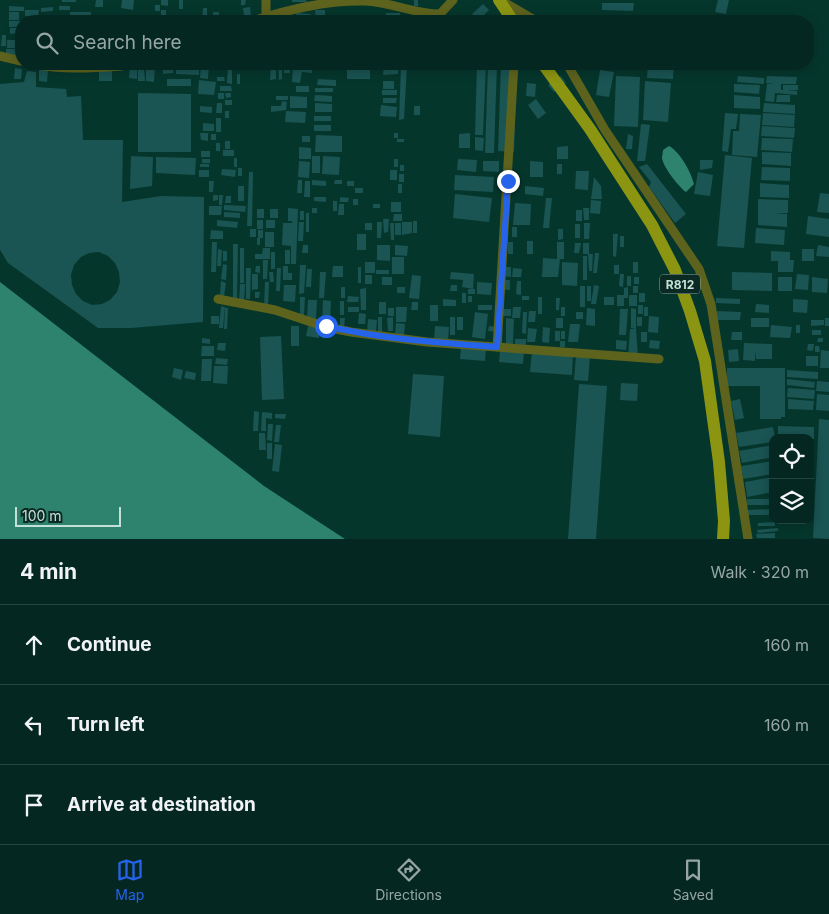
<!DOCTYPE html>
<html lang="en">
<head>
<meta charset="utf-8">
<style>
	:root { --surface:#042821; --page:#12342e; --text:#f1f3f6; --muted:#97a6a5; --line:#25443f; --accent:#2563eb }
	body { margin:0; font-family:Inter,sans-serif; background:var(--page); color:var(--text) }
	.controls { position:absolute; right:15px; bottom:15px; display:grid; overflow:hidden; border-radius:10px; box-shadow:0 2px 12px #0003 }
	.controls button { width:45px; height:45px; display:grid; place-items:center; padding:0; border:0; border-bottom:1px solid var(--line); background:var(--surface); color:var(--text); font:25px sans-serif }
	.scale { position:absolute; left:15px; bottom:12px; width:106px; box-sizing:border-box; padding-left:5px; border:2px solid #c4e1d8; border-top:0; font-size:14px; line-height:18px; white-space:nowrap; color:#c4e1d8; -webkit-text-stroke:4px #0a2a23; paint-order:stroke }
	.stop { position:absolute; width:15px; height:15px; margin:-11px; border:4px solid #2563eb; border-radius:50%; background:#fff }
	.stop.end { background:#2563eb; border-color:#fff; box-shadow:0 1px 5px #0008 }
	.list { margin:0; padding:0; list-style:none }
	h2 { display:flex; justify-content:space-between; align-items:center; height:65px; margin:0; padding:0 20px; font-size:21px }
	h2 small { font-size:16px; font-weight:400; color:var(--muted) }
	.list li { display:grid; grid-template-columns:32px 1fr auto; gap:15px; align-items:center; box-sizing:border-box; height:80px; padding:0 20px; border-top:1px solid var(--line) }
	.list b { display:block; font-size:19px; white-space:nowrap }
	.list em { font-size:16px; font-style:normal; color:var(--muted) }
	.icon { flex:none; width:28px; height:28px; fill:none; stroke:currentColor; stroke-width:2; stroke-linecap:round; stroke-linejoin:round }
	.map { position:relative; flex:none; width:829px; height:539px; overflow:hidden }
	.search { position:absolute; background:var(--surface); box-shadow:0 2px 12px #0003; left:15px; right:15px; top:15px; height:55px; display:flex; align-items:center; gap:12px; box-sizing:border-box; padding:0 18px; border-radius:20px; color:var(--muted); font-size:19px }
	.sheet { height:305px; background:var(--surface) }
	nav { display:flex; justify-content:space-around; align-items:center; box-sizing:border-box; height:70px; border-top:1px solid var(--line); background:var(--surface); font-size:14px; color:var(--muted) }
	nav a { display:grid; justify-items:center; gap:2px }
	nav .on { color:var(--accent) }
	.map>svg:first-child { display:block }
	.water { fill:#2e836e }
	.building { fill:#1a5453; fill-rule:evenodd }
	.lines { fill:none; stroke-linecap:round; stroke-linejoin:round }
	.minor { stroke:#5d631d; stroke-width:9 }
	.primary { stroke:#8c9511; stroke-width:12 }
	.route { stroke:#2563eb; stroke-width:6 }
	.labels { text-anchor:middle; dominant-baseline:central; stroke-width:4.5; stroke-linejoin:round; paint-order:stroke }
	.shield { fill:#0a2a23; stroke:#8caaa2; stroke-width:1 }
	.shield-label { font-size:12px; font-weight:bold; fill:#c4e1d8 }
</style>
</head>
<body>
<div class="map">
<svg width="829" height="539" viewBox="0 0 829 539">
	<rect width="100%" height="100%" fill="#05362c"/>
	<g class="water">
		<path d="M669 146C680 152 691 172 694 184L686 192C679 187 663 167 662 158 662 157 663 152 663 150Z"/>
		<path d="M0 282 264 486 345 539H0Z"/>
	</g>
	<g class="building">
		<rect x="62" y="0" width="14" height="2"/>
		<path d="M96 0H103V7H95Z"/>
		<path d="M122 0H134L133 10 121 8Z"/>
		<path d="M161 0H168V6L161 5Z"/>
		<rect x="179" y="0" width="4" height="9"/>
		<path d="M241 0H246L245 5H241Z"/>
		<path d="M292 0H306L307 2H292Z"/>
		<rect x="414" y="0" width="4" height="6"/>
		<path d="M718 0H729L726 14 715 12Z"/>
		<path d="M602 3H634L633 11 602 10Z"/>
		<path d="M483 4 489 10 479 20 472 14Z"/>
		<rect x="155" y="5" width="5" height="6"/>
		<path d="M9 6 24 7V11H9Z"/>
		<rect x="59" y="6" width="11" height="4"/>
		<path d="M53 7V11L41 12V8Z"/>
		<path d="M250 7 251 15 244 16 243 8Z"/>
		<path d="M203 8H207V21H202Z"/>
		<path d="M25 10H39L38 17 25 16Z"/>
		<rect x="161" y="10" width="5" height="5"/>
		<path d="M315 10H325V21H316Z"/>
		<rect x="9" y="12" width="10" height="8"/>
		<rect x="70" y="12" width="21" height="9"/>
		<rect x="213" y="12" width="6" height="7"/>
		<path d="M296 13 311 14 310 21H296Z"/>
		<rect x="386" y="13" width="14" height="8"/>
		<path d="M225 15H231L232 21H226Z"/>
		<rect x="418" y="17" width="10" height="4"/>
		<path d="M25 18H38V21H24Z"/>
		<rect x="275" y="19" width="19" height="2"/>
		<rect x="9" y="21" width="11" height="6"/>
		<path d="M10 28H18V33L10 34Z"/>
		<path d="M2 35H6V46H1Z"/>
		<path d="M7 40H21L20 48H7Z"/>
		<rect x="6" y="49" width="15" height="8"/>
		<path d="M130 64H137V79L129 78Z"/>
		<path d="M146 64H155L154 82 146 81Z"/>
		<path d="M163 64H173V73L163 74Z"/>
		<path d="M176 64H199V75L176 74Z"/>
		<path d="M201 64H209L208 79 200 78Z"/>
		<path d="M271 64H276V79L270 80Z"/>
		<path d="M278 64H282V79L279 80Z"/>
		<rect x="284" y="64" width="6" height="9"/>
		<path d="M293 64H313L312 73 302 72 300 83 292 82Z"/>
		<rect x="347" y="64" width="23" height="15"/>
		<path d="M384 64H399L398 74 383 75Z"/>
		<path d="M477 64H486L483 135H475Z"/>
		<path d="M488 64H497L494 153H485Z"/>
		<path d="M501 64H517L514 152 498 151Z"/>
		<path d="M618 64H639L638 70 618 68Z"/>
		<path d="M648 64H674L673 79 647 78Z"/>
		<rect x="773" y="64" width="13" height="4"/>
		<path d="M228 65H232V84L227 83Z"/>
		<path d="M401 65H407L404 119 399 120Z"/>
		<path d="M15 68 22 69 21 79H14Z"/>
		<path d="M138 68H144L145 81H138Z"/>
		<path d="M39 70H48L47 82 39 81Z"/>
		<rect x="99" y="70" width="13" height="11"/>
		<path d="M600 70 614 72 609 97 596 95Z"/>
		<path d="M27 71 36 72V87L66 89 67 97 81 96 83 140H123L122 202 161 196 204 197 203 322 131 328H98L8 263 0 250V84L24 82ZM99 252 108 256 115 263 119 272 120 282 117 292 110 300 102 304 92 305 83 301 76 294 72 285 71 275 74 265 81 257 89 253Z"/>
		<rect x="237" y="74" width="3" height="10"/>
		<path d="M561 76 566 83 554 92 548 85Z"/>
		<path d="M616 76 640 77 638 127 614 126Z"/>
		<path d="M738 76 764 78V84L737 82Z"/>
		<path d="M767 76 797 77 796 84H781V90H783V85H798V90H787L797 91V95L775 93 774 102 765 101 767 84H775L766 83Z"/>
		<path d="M217 77H224L225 81H217Z"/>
		<rect x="167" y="79" width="24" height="7"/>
		<path d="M318 79 336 80V86L317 85Z"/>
		<path d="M199 80 216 82 214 95 198 94Z"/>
		<rect x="383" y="81" width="11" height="8"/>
		<path d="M645 81 671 83 668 122 643 120Z"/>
		<path d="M527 83 536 84 535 97 526 96Z"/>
		<path d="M734 84 760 85 759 94 734 92Z"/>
		<path d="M220 86H231L232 91H220Z"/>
		<rect x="296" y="86" width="13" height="6"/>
		<rect x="315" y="88" width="18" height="4"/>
		<rect x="382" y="90" width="15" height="5"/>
		<path d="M138 93 191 94V152H138Z"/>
		<rect x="218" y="93" width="6" height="6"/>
		<path d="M225 93H231V97L226 98Z"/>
		<path d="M315 95 332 96V102L314 101Z"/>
		<path d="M734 95 760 97V109L734 108Z"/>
		<path d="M777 95H790V102H776Z"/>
		<rect x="276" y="96" width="12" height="4"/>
		<path d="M290 96 307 97V108H290Z"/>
		<path d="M383 98H397L396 103H383Z"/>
		<path d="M536 99 546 113 538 119 528 105Z"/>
		<rect x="225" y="100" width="7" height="5"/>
		<path d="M282 101 287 102 286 110 271 112V106H281Z"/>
		<path d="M217 103H222V113H216Z"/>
		<path d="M315 103 332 104V112H315Z"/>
		<path d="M764 103 795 105V114L763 112Z"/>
		<path d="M381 105 397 107 396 117 380 116Z"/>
		<path d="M200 106 212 107V113L200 112Z"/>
		<rect x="414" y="106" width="6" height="9"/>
		<rect x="225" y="111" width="4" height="7"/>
		<path d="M286 111 306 112 305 123 285 122Z"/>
		<path d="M725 113 738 114 736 129H731L728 152 722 151Z"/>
		<path d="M763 113 795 115 794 127 762 125Z"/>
		<path d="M740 114 761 115 757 157 732 155 733 131H739Z"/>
		<rect x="314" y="116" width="17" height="5"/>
		<rect x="216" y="118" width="5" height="14"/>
		<path d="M203 123 214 124V131H203Z"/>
		<path d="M641 124 650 125 645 161H637Z"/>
		<rect x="314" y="125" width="17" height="6"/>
		<path d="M762 126 795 128 794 138 761 136Z"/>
		<path d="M200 133H208V141L201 140Z"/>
		<rect x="394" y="133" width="4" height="5"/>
		<path d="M470 133V148H459V134Z"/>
		<rect x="211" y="134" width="5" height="6"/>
		<path d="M628 134 633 136 632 149H626Z"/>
		<path d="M316 135 342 136V152H315Z"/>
		<rect x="302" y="136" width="8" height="6"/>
		<path d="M475 137 484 138 483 151 475 150Z"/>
		<path d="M762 138 793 139 792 152 761 150Z"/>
		<rect x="397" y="139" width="7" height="3"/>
		<rect x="225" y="141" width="5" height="8"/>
		<rect x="216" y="143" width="4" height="8"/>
		<path d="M568 146V159H557V147Z"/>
		<path d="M299 147 311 148V159H299Z"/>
		<rect x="223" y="150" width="11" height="6"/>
		<rect x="201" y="151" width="9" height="6"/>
		<path d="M762 152 791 153V166L762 164Z"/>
		<path d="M725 155 752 158 744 248 717 246Z"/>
		<path d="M131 156 153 157 152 186 130 189Z"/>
		<rect x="312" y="156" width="8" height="17"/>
		<path d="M323 156 340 157 339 175 322 174Z"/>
		<path d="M156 157 196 158 195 175 156 173Z"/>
		<rect x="234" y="158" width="3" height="9"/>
		<rect x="202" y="159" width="8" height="4"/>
		<rect x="394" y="159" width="4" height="8"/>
		<path d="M458 159 477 160 476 172 457 170Z"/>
		<path d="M700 160H713L712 168 700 170Z"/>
		<path d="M299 161 310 162 309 178 298 177Z"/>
		<path d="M483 161H499V172L483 171Z"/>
		<path d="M530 161 543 162V177H530Z"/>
		<rect x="200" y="164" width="9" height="3"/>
		<rect x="557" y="164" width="5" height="10"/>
		<path d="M647 164 686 214 675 223 649 187 651 182 639 167Z"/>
		<rect x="400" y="165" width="4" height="6"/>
		<path d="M762 167 790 168V181L761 180Z"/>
		<rect x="238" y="168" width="4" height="8"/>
		<path d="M222 169 236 170 235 177 221 175Z"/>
		<rect x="199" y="170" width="10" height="7"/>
		<rect x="390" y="170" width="7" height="10"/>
		<path d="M576 171H589L588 190 575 189Z"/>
		<path d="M249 172H253L252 226H247Z"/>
		<path d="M698 172 713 175 710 196 694 194Z"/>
		<rect x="399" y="174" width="5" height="8"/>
		<path d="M455 175 494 177 493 192 454 190Z"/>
		<path d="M594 177 601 186 602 199H591Z"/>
		<path d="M298 180H302V193H297Z"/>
		<path d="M312 180 326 181V186L312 185Z"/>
		<path d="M335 180H342V184H334Z"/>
		<path d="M209 181H214L213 192H209Z"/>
		<path d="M305 181H310V197H304Z"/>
		<rect x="347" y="181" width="7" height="5"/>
		<path d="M760 183 789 185V198L760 197Z"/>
		<rect x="398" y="184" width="4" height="9"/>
		<rect x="238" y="186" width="6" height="15"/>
		<path d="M525 186 544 188 543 196 525 194Z"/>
		<rect x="355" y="188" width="8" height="5"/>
		<path d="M820 193 829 194V213L817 212Z"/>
		<path d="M455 194 492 198 489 222 453 218Z"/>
		<path d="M213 195H218V200L213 201Z"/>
		<path d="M219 195H223L222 205H219Z"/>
		<path d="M226 196H231V203H225Z"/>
		<path d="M314 197H326V202L314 201Z"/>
		<path d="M340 197 349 198 348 202H340Z"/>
		<path d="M546 198H552L549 228H543Z"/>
		<rect x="353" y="199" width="5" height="6"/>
		<path d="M758 199 788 200V213H775L787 214V227L758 225Z"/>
		<path d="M591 200 601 201 600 214 590 213Z"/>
		<rect x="333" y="201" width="4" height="10"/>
		<rect x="391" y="202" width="10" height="10"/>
		<path d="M515 203 531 204 530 225H513Z"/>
		<path d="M339 204H344V215H338Z"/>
		<rect x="373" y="204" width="7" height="4"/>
		<path d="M224 205 246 206 245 212 224 210Z"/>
		<path d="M209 206H222L221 215H209Z"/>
		<path d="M288 208 298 209 296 264H291V246L282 245 283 223H292V221H288Z"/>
		<rect x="312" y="208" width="5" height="5"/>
		<path d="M583 208H589V220H584Z"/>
		<rect x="257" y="209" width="7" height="9"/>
		<rect x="270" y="209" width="8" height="9"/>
		<rect x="576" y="210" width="6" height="11"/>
		<rect x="300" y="211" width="4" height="9"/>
		<path d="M224 212 240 213V218L224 217Z"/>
		<rect x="306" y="213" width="3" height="19"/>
		<path d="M394 214H402V221H393Z"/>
		<path d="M808 216 829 219V237L806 234Z"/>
		<path d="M383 219H389L388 232 384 233Z"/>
		<path d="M217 220 238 222 237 228 217 226Z"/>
		<rect x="257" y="220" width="6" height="9"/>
		<rect x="266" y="220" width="9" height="8"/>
		<rect x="413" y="221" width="4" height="12"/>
		<path d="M299 222H304L303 241H298Z"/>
		<path d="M377 222H382L381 238H377Z"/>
		<path d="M402 222H412V233L402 235Z"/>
		<rect x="365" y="223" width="7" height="7"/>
		<path d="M390 223H394V240H391Z"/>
		<rect x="395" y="223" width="6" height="12"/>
		<path d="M584 223H590L589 239H584Z"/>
		<rect x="575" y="224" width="5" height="14"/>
		<rect x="512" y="227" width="5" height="10"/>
		<path d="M756 228 785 230 784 245 755 243Z"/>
		<rect x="250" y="229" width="6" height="8"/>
		<path d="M558 229H563V239L558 240Z"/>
		<path d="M211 230 223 231V239H210Z"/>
		<rect x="258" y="230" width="5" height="8"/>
		<rect x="265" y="232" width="9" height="15"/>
		<rect x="357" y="234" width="9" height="16"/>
		<path d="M613 234H618L616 257 613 256Z"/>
		<rect x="620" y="236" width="4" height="11"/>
		<rect x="257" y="238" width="3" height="7"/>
		<rect x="527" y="241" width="6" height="13"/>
		<path d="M212 242H217L216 272H211Z"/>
		<rect x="508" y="242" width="5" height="12"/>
		<path d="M557 242H564V259H560L558 277H542L543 258 557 259Z"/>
		<path d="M575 243H581L579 253H574Z"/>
		<rect x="583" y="243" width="6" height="11"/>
		<path d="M233 244H238L237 299H233Z"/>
		<path d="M303 245H308V253H302Z"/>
		<path d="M377 245H390V261L377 260Z"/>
		<path d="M395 245 408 246 407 256 395 255Z"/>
		<path d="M818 245 829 247V257L816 256Z"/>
		<rect x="240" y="248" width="4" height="35"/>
		<path d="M263 248H270V259H255V254H262Z"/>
		<path d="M218 249 222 250 221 266H217Z"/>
		<rect x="802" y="249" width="12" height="12"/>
		<rect x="285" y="250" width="5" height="14"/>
		<rect x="223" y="251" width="4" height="10"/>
		<path d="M771 251 790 252V260H794L793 272H778V261H771Z"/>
		<rect x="271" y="252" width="4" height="17"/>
		<path d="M595 253H599L597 273H593Z"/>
		<path d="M588 254H593L592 271H589Z"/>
		<rect x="583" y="256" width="4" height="24"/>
		<rect x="392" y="257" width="12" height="17"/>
		<path d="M263 260H268L267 279H263Z"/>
		<rect x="365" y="262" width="10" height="11"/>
		<path d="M562 262 578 263 577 286 562 285Z"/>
		<rect x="633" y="262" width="5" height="11"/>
		<path d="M223 264 227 265 226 280 221 279Z"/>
		<path d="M300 265H306L304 293 299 294Z"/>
		<rect x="614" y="265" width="5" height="9"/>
		<path d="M256 266H260V273L255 272Z"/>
		<path d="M283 266H288V273H292V280H283Z"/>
		<path d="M333 266H343V277H332Z"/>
		<rect x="358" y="267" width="3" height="16"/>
		<path d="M504 267H511V277L503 276Z"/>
		<path d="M246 268H251L250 299H246Z"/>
		<path d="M277 268H281L280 291H276Z"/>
		<path d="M513 268 522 269 521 277H512Z"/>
		<path d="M307 269H312L311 287H306Z"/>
		<rect x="376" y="270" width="13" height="4"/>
		<path d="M269 272H273L274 282H270Z"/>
		<path d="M320 272H326L324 298H319Z"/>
		<path d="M451 272 474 274 473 289 462 287 463 280 450 279Z"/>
		<path d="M732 272 772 273V291L732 290Z"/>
		<path d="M252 274H258V289L252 290Z"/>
		<path d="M620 274H624L623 287 619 286Z"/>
		<path d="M797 274 809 275 808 290 795 289Z"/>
		<rect x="365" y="275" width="7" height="9"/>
		<path d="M412 275 421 276 419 299 409 298Z"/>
		<rect x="627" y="276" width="4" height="10"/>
		<rect x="382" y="277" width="10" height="8"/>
		<rect x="634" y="277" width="5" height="7"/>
		<rect x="778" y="277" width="14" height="14"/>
		<path d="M812 277 828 279 827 293 812 292Z"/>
		<path d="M498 280H510V290L497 289Z"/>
		<path d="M221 281 226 283 224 297 220 296Z"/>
		<path d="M517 281H521V295L516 294Z"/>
		<path d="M265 282H269L268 307H264Z"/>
		<path d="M477 282 492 283 491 295 477 294Z"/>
		<path d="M240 284H245L244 302H239Z"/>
		<path d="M284 285H296L295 302 283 301Z"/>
		<path d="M451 285H457V291H450Z"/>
		<path d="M594 285 599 286 596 304H591Z"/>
		<rect x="580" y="286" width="5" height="21"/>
		<rect x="587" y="286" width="4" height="15"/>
		<rect x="633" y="286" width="5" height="7"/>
		<rect x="341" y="287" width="4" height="11"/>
		<rect x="397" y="287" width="8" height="6"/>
		<path d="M628 287V298H624V306H617V295H624V288Z"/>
		<path d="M366 288V310H361L360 289Z"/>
		<rect x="468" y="289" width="7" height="5"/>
		<path d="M255 292H260L259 298H255Z"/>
		<rect x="462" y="293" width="4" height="10"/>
		<rect x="639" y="293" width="6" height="9"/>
		<rect x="629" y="295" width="8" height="11"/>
		<path d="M348 296 359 297 358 302H347Z"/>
		<rect x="468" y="296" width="4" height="6"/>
		<rect x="522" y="296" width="7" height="4"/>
		<path d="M300 297H305L304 316 300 315Z"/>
		<rect x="538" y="297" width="4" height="17"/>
		<rect x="604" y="297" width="10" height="8"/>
		<path d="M556 298H560L559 310H556Z"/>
		<path d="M716 298 740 299V304L716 303Z"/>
		<path d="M443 299 456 300V306H443Z"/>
		<path d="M793 299 808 300 807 313 793 312Z"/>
		<path d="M308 300H317L316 319H307Z"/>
		<path d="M323 300 331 301 330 324H322Z"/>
		<rect x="340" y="301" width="4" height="14"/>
		<rect x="379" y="302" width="7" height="12"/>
		<path d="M412 302H418V310H411Z"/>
		<path d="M756 304 769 305V313L755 312Z"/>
		<rect x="430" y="305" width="8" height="16"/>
		<rect x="478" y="305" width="14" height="5"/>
		<rect x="638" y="305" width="5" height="9"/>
		<path d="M221 306 225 307 223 328H219Z"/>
		<rect x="348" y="307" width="11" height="5"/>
		<path d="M396 307H407L406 322H396Z"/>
		<path d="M513 307H521L520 318H512Z"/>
		<rect x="561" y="307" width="4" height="9"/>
		<rect x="644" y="307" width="4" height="9"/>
		<path d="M225 308H228L227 329H224Z"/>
		<rect x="388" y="308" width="6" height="8"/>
		<path d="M587 308 595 309V326L586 325Z"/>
		<path d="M631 308 636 309V329L631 328Z"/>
		<path d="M503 309H511V316H502Z"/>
		<path d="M620 309H628L626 335H619Z"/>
		<path d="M529 311H536L535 322H528Z"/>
		<path d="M717 311 741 312 740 320H717Z"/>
		<path d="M475 312 488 314 485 339 472 337Z"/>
		<path d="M523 312H527L526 334 522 333Z"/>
		<rect x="576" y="312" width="7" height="7"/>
		<path d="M359 313 366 314 365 324H358Z"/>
		<rect x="211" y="316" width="8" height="8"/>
		<path d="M649 316 659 317 658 333 648 332Z"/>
		<rect x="378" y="317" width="4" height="15"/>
		<path d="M393 317V331H388L387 318Z"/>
		<rect x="450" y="317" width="5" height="18"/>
		<rect x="457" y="317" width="6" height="13"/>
		<rect x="637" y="317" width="5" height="9"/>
		<path d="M340 318H345L344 328H340Z"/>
		<path d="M506 318 514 319 513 345H506Z"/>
		<rect x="556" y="318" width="7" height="10"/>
		<rect x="751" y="318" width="18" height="9"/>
		<rect x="825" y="318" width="4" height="8"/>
		<path d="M368 319 377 320 376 332H367Z"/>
		<path d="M811 320H824V325L811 326Z"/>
		<path d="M396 323 405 324 404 336 395 335Z"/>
		<path d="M570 324H580L578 342H568Z"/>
		<path d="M771 325 792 327 790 338 770 337Z"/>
		<rect x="796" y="325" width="4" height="8"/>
		<rect x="291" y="326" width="8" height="20"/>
		<path d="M308 326 320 328 319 338 306 336Z"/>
		<path d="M435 326 449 327 448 341 434 340Z"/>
		<path d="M489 326 502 327V332L488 331Z"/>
		<path d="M543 327 550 328 549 343 542 342Z"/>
		<path d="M528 328 537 329 535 342H527Z"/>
		<path d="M630 329H636L638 357H628Z"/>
		<rect x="812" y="330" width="9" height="5"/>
		<rect x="555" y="331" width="5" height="10"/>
		<rect x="561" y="331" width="4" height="8"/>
		<rect x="641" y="332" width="6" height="10"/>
		<path d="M732 332H742V340H731Z"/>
		<path d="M281 336 284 399 262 400 260 337Z"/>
		<path d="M202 338 210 339V344L202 343Z"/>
		<path d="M818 338H823V342H817Z"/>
		<rect x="515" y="339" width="11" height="7"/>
		<path d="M616 340 627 341 626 350 616 349Z"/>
		<path d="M650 340 660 341 659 349 649 348Z"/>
		<rect x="560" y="341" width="5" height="6"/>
		<path d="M218 343H226L225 351 217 350Z"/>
		<path d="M744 343 772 344V359H756L755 350V361L743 360Z"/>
		<path d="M808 344H814L813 351 807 350Z"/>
		<path d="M202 346H214V356H201Z"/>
		<path d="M461 346 486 348 485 361 460 359Z"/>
		<path d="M815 346H819L820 352H815Z"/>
		<path d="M738 349 739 361 729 362 728 350Z"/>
		<path d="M500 350 524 352 523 364 499 362Z"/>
		<path d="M821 350 829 351V368H820Z"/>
		<path d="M532 351 573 355 572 375 530 372Z"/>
		<path d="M576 355 590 356 588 381 574 380Z"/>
		<rect x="806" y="356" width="12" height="10"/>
		<path d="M216 358 228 359 227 365 215 364Z"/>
		<path d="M202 359H212L211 381H201Z"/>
		<path d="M214 366H228L227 384 213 383Z"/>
		<path d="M174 368 183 370 181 380 172 377Z"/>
		<path d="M727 368H785V417H781V419H760V386H727Z"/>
		<path d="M787 370 818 372V379L787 377Z"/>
		<path d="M186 371 196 373 195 380 184 378Z"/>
		<path d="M413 374 444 376 440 437 408 434Z"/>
		<path d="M787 379 815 382 814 388 787 385Z"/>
		<path d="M817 381 829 382V392L816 391Z"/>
		<path d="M621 383 638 384 637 401 620 400Z"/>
		<path d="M579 384 607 386 596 539H568Z"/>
		<path d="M788 388 815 390 814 399 787 397Z"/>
		<path d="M817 394 829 395V411L816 410Z"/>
		<path d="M740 399 744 418 735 420 731 401Z"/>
		<path d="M788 399 814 401 813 410 788 409Z"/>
		<path d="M254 411 259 412 258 431H253Z"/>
		<path d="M262 412 272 413V419L266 418V431H261Z"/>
		<path d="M275 414H286L285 419 275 418Z"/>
		<path d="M819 419 829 420V539L813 538Z"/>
		<path d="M268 424H273L272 441 267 440Z"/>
		<path d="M276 425H281L279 442H274Z"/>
		<path d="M778 426 814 427V439L778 438Z"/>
		<path d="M773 427 775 438H773V442L739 447 736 433Z"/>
		<path d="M259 433H265L266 450H259Z"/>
		<rect x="267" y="443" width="5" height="16"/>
		<path d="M275 444 282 445 279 472 272 471Z"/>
		<path d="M773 445V457L742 463 739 451Z"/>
		<path d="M773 461V474L743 479 741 466Z"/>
		<path d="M773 477V492L747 497 745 482Z"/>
		<rect x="747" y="499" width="26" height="6"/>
		<path d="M773 509V515H747V510Z"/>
		<path d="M775 522V526H758V523Z"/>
		<path d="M778 528V531L758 533 757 530Z"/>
		<path d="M775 533V538H757L756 534Z"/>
	</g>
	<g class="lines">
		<g class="minor">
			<path d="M502 1 536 21"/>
			<path d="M266 17V0"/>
			<path d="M252 21C288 10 326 0 365 1 391 2 414 14 440 14L453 0"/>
			<path d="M0 56 21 61"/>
			<path d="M33 64C61 70 92 68 122 66L126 64"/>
			<path d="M567 64 605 130 699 269 711 304 748 539"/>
			<path d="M218 299 275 310 326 327 351 332 427 342 659 359"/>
			<path d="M497 347 514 64"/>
		</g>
		<g class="primary">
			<path d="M499 0 513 21"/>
			<path d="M543 64 590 129 652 225 675 270 690 311 705 361 719 462 724 521 723 539"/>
		</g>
	</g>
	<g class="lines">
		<path class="route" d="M326 326C382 339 440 343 497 347L508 181"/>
	</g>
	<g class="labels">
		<rect class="shield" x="660" y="274.5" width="40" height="19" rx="4"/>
		<g class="shield-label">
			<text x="680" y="284">R812</text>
		</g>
	</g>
</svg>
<div class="controls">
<button><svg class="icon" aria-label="locate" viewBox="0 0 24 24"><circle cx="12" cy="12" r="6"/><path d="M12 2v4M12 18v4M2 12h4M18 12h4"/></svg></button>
<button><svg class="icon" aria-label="layers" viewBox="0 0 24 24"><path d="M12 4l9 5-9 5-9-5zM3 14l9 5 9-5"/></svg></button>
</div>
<div class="scale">100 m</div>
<div class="stop" style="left:326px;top:326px"></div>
<div class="stop end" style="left:508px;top:181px"></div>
<div class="search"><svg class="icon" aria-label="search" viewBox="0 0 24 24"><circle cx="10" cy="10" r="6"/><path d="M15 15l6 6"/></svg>Search here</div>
</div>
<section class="sheet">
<h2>4 min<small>Walk · 320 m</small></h2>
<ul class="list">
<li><svg class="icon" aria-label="ahead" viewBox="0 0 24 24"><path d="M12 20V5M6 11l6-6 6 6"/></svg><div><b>Continue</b></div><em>160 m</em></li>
<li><svg class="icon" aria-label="left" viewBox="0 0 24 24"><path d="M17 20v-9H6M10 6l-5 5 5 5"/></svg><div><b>Turn left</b></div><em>160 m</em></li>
<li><svg class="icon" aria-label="arrive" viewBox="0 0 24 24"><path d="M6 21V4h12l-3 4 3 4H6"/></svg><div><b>Arrive at destination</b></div></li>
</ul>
</section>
<nav>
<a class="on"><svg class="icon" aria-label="map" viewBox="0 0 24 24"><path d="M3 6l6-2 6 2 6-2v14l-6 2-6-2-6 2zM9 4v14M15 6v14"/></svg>Map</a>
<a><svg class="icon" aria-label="directions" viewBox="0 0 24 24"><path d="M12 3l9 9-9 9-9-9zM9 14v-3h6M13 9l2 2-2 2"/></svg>Directions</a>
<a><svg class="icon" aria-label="saved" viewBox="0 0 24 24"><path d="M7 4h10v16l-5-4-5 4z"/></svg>Saved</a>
</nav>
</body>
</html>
